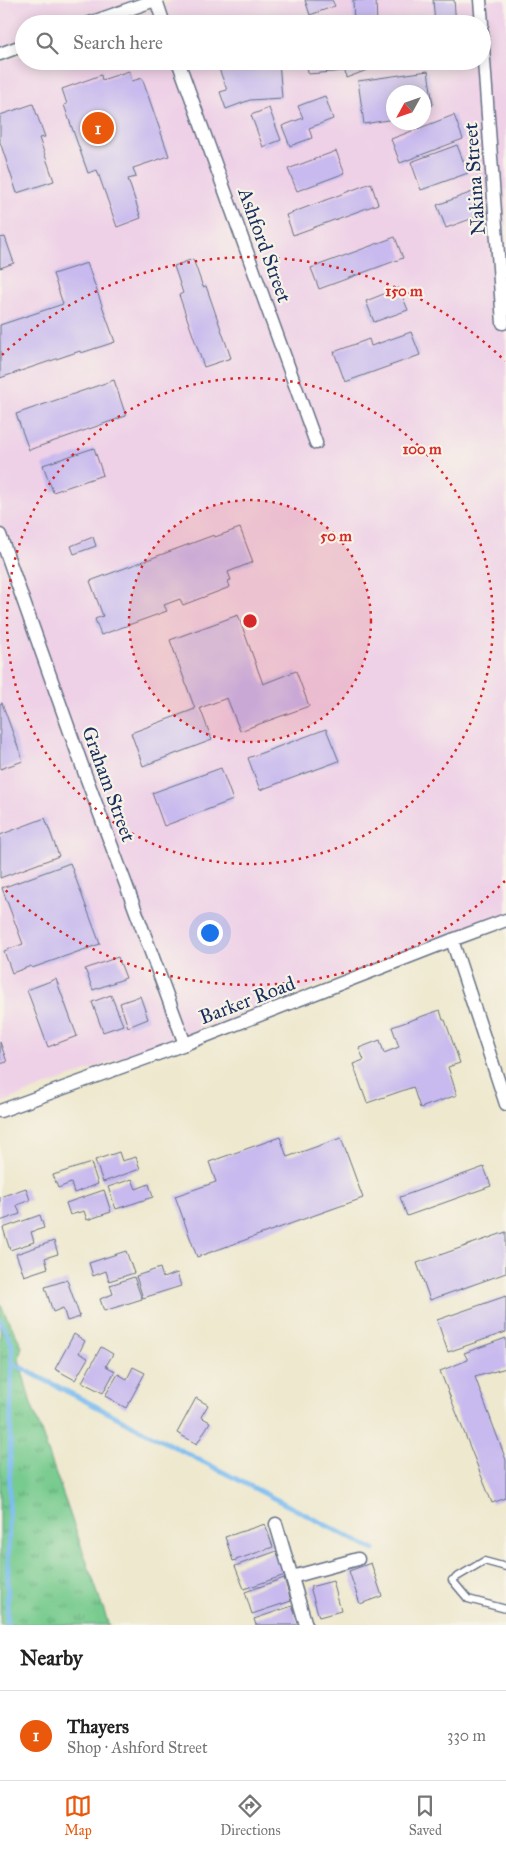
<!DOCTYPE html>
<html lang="en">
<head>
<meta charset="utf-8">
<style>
	:root { --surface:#fff; --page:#f2f2f2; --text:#222; --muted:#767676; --line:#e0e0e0; --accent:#ea580c }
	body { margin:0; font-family:"IM FELL Great Primer",serif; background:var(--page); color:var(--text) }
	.compass { position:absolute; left:386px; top:85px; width:45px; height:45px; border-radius:50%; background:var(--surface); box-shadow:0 2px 12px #0003; rotate:230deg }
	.you { position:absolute; left:209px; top:932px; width:18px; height:18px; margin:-12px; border:4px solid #fff; border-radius:50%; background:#1a73e8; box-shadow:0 0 0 8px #1a73e833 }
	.badge { display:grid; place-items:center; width:32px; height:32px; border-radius:50%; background:var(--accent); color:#fff; font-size:16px; font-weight:700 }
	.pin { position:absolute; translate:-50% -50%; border:2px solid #fff; box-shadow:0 1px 5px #0006 }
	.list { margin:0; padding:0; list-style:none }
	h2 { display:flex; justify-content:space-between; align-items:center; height:65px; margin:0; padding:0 20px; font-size:21px }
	h2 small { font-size:16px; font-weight:400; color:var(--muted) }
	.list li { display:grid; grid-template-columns:32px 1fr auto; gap:15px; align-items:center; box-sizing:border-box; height:90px; padding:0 20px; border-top:1px solid var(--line) }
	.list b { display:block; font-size:19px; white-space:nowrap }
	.list p { margin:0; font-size:16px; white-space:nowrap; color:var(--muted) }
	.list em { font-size:16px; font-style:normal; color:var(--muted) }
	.icon { flex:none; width:28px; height:28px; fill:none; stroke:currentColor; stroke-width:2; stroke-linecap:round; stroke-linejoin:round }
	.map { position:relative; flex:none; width:506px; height:1625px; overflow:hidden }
	.search { position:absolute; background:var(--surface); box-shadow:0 2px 12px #0003; left:15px; right:15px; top:15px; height:55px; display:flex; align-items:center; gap:12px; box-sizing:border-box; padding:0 18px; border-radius:28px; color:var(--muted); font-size:19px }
	.sheet { height:155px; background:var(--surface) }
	nav { display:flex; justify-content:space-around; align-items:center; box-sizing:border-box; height:70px; border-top:1px solid var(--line); background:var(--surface); font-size:14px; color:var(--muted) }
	nav a { display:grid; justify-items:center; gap:2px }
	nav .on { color:var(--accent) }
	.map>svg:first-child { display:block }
	.built { fill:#eed0e7; fill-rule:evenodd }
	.park { fill:url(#park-tufts); stroke:#497d76 }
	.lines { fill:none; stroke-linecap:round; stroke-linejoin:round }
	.stream { stroke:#7cbcf0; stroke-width:5 }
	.building { fill:#c8baee }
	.service-casing { stroke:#657085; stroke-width:9 }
	.minor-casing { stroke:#657085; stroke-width:15 }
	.service { stroke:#fff; stroke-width:6 }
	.minor { stroke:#fff; stroke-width:12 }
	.ring { fill:none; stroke:#d62828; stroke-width:2.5; stroke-dasharray:2.5 5 }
	.labels { text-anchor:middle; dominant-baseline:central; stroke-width:4.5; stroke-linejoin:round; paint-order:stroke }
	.street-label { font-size:20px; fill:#1b2f5e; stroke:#f7f3e8 }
	.centre { fill:#d62828; stroke:#f7f3e8; stroke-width:2.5 }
	.ring-label { font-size:15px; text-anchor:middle; font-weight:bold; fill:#d62828; stroke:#f7f3e8; stroke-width:4.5; stroke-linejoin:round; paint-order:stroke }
</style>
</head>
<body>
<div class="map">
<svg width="506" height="1625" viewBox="0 0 506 1625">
	<defs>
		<pattern id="park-tufts" width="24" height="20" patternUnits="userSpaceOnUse" patternTransform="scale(1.25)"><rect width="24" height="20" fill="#77cb8e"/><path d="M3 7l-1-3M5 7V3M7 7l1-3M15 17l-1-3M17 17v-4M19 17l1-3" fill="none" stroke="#61a577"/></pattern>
	</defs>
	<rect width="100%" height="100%" fill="#f7f3e8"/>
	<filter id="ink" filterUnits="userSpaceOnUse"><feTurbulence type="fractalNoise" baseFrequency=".02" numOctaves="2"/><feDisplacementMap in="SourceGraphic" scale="10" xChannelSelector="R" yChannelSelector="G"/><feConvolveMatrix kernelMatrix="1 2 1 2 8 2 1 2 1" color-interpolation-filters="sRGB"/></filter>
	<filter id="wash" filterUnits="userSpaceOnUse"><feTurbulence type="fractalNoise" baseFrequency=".0096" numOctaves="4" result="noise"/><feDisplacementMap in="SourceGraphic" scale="20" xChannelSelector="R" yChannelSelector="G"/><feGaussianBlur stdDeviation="1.12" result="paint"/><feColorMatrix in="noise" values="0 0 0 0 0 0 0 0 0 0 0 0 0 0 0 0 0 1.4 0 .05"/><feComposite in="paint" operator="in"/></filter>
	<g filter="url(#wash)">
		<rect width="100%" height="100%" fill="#eee8ce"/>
		<g class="built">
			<path d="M0 0H143L75 24H24V42L0 50Z"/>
			<path d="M176 0H506V915L0 1103V62L24 54V61H482V24H109ZM394 92H424V122H394Z"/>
		</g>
		<path class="park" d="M0 1304 22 1346 19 1359 30 1400 109 1625H0Z"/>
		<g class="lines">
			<g class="stream">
				<path d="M0 1320 12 1344 7 1625"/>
				<path d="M12 1363 374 1550"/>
			</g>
		</g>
		<g id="blocks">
			<g class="building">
				<path d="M305 0H332L335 6 310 15Z"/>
				<path d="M353 0H376L377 24H354Z"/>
				<path d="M433 0H454L456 24H435Z"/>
				<path d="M216 61H279L282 98 250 100 226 109 220 92 227 90Z"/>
				<path d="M307 61H386V63L346 78 345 71 308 74Z"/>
				<path d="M129 71 132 81 142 78 169 156 133 168 136 177 128 179 141 218 117 227 97 170 88 173 64 105 67 104 62 89 101 75 102 80Z"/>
				<path d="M428 71 433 105 424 107V92H394V119L364 124 358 81Z"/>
				<path d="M325 96 333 119 309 128 312 138 290 146 282 126 303 118 298 106Z"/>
				<path d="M33 104 45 137 39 138 54 181 17 193 0 142V115Z"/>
				<path d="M269 108 281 140 263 147 251 115Z"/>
				<path d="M454 115 463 139 400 163 391 139Z"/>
				<path d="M457 145 468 173 421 190 411 162Z"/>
				<path d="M336 151 345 173 297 191 288 169Z"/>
				<path d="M371 183 378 204 293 235 286 215Z"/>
				<path d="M478 190 487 213 446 228 437 205Z"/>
				<path d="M5 237 14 263 0 268V238Z"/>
				<path d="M395 237 403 258 319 289 311 268Z"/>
				<path d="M193 259 203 287 206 286 231 358 204 367 179 295 183 293 174 266Z"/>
				<path d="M87 263 115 342 81 353 80 351 0 378V325L63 304 53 274Z"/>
				<path d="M399 288 408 310 374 322 366 301Z"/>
				<path d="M411 332 420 355 345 382 334 352 369 339 371 346Z"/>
				<path d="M114 380 126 416 29 450 16 414Z"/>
				<path d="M94 448 103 475 53 492 43 465Z"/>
				<path d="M240 528 253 562 228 572 231 580 228 581 230 587 183 605 180 599 164 605 167 611 101 635 95 619 103 616 90 581 214 535 215 537Z"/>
				<path d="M93 537 96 546 74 554 71 546Z"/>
				<path d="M238 615 263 684 296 671 309 706 240 731 227 698 200 708 212 740 143 766 131 733 195 709 170 640Z"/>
				<path d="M2 703 23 761 0 769V704Z"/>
				<path d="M326 729 339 761 260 790 248 758Z"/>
				<path d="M221 768 233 800 164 826 152 793Z"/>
				<path d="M45 818 59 856 0 878V835Z"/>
				<path d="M70 863 100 944 32 968 31 966 12 973 4 951 23 944 2 888Z"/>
				<path d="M118 957 126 978 93 990 85 969Z"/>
				<path d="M56 979 77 1036 48 1047 27 990Z"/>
				<path d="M111 995 123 1025 103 1032 92 1002Z"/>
				<path d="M140 996 148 1019 128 1027 120 1003Z"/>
				<path d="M440 1010 443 1020H445L460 1063 448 1067 457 1095 420 1108 413 1087 367 1103 353 1064 364 1060 359 1048 380 1040 384 1053 399 1047 392 1027Z"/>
				<path d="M0 1042 7 1062 0 1064Z"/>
				<path d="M280 1137 287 1157 341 1138 363 1198 197 1257 175 1196 216 1182 209 1162Z"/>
				<path d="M119 1152 122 1161 136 1157 140 1169 103 1182 95 1160Z"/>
				<path d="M91 1163 98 1184 74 1193 71 1183 58 1188 53 1175Z"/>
				<path d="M484 1167 491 1186 407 1216 400 1197Z"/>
				<path d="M132 1179 136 1189 149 1184 153 1197 116 1209 108 1187Z"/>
				<path d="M26 1188 30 1200 17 1205 20 1214 0 1221V1197Z"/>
				<path d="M104 1190 111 1212 87 1220 84 1211 70 1215 66 1203Z"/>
				<path d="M40 1215 44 1228 31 1232 34 1242 10 1250 3 1228Z"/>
				<path d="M506 1232V1273L430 1300 417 1263Z"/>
				<path d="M54 1241 58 1254 45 1258 48 1268 24 1276 16 1254Z"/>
				<path d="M126 1251 134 1273 109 1281 106 1271 93 1276 89 1263Z"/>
				<path d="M160 1268 163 1278 177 1273 181 1286 143 1298 136 1276Z"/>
				<path d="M134 1277 142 1299 104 1311 100 1299 113 1294 110 1285Z"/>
				<path d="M67 1280 80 1317 67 1321 63 1308 53 1312 45 1287Z"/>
				<path d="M506 1296V1332L448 1352 437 1320Z"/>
				<path d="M74 1334 85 1341 79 1353 88 1358 75 1380 55 1369Z"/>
				<path d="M506 1338V1368L475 1377 506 1460V1498L492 1503 440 1371 468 1360 464 1353Z"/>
				<path d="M101 1347 113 1354 106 1366 115 1371 103 1393 82 1382Z"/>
				<path d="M133 1367 145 1373 126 1408 105 1396 118 1374 127 1379Z"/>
				<path d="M196 1398 208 1405 201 1417 210 1422 197 1444 177 1433Z"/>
				<path d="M265 1524 273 1547 233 1561 225 1537Z"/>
				<path d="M277 1551 285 1575 244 1589 235 1566Z"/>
				<path d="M371 1563 382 1596 360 1604 349 1571Z"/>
				<path d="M284 1578 291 1601 252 1614 245 1592Z"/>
				<path d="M333 1581 341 1611 319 1617 310 1587Z"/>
				<path d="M292 1606 299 1625H256L254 1619Z"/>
			</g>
		</g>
	</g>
	<g filter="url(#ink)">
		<use href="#blocks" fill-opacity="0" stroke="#657085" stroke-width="1"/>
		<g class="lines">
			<g class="service-casing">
				<path id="service" d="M506 1567 484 1561 452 1580 468 1599 506 1609"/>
			</g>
			<g class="minor-casing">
				<g id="minor">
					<path d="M156 0 164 24"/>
					<path d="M480 0 482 24"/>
					<path d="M87 24 155 0"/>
					<path d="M482 33 503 323"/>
					<path d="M0 54 24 45"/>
					<path d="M178 61 316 443"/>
					<path d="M0 535 85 774 185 1044"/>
					<path d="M452 940 506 1104"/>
					<path d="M0 1111 185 1044 452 940 506 920"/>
					<path d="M276 1524 306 1625"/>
					<path d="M292 1577 358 1559"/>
				</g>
			</g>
			<use href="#service" class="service"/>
			<use href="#minor" class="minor"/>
		</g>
	</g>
	<circle cx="250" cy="621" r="121" fill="#d62828" fill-opacity=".12"/>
	<g class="ring">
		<circle cx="250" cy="621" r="121"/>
		<circle cx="250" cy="621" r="243"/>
		<path d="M505 881A364 364 0 0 1 2 887M2 355A364 364 0 0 1 505 361"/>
	</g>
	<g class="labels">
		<g class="street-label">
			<text transform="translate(474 179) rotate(-94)">Nakina Street</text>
			<text transform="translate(265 245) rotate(70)">Ashford Street</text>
			<text transform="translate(109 784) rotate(70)">Graham Street</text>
			<text transform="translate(247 1000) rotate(-21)">Barker Road</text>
		</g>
	</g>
	<circle cx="250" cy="621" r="8" class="centre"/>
	<g class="ring-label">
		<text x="404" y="296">150 m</text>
		<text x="422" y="454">100 m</text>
		<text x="336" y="541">50 m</text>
	</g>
</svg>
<svg class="compass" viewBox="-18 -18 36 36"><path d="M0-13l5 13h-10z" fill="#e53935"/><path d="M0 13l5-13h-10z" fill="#767676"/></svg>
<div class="you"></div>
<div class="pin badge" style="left:98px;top:128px">1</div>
<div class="search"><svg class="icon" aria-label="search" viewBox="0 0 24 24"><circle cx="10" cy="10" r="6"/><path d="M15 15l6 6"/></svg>Search here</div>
</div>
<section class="sheet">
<h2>Nearby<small></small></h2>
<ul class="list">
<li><span class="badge">1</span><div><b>Thayers</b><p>Shop · Ashford Street</p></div><em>330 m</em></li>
</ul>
</section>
<nav>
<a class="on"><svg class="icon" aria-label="map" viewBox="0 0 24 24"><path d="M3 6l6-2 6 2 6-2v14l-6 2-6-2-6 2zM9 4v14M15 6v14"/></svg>Map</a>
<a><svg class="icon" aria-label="directions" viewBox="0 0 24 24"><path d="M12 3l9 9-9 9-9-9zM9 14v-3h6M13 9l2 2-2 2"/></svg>Directions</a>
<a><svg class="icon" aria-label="saved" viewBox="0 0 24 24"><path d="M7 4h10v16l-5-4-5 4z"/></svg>Saved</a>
</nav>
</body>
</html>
